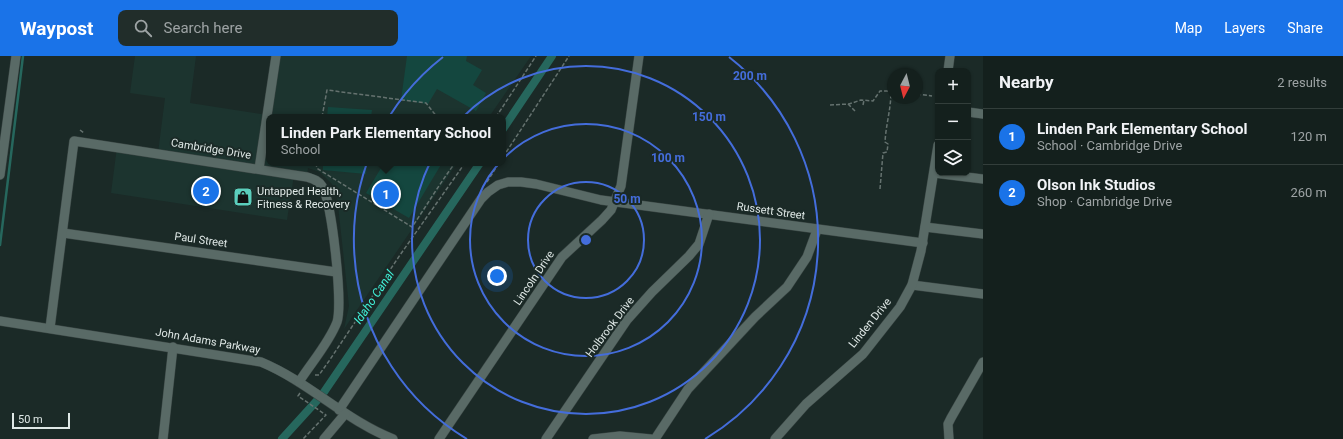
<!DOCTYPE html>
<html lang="en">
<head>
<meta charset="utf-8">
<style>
	:root { --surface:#14201d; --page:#212d2a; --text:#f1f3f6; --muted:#9da3a4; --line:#333e3b; --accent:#1a73e8 }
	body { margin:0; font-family:Roboto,sans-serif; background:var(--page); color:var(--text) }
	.controls { position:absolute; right:12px; top:12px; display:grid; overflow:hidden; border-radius:8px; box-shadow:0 1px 3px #0004 }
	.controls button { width:36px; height:36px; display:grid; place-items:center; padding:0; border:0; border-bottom:1px solid var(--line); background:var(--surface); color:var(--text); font:20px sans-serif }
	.compass { position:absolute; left:887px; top:12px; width:36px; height:36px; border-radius:50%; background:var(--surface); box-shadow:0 1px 3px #0004; rotate:187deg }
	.scale { position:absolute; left:12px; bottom:10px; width:58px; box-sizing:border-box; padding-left:4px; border:2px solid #dfe8e6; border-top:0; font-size:11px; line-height:14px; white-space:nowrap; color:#dfe8e6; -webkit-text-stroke:3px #1b2a27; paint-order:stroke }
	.you { position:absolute; left:497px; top:220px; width:14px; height:14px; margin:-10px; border:3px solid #fff; border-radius:50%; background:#1a73e8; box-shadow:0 0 0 6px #1a73e833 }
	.badge { display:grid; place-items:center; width:26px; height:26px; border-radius:50%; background:var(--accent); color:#fff; font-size:13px; font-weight:700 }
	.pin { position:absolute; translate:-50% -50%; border:2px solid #fff; box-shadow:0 1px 4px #0006 }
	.popup { position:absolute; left:266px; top:58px; width:240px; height:52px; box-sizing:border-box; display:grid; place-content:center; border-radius:8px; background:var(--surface); filter:drop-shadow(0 1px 3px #0005); font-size:13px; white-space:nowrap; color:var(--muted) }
	.popup b { font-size:15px; color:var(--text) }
	.popup::after { content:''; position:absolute; left:50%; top:100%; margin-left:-8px; border:8px solid transparent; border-top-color:var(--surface) }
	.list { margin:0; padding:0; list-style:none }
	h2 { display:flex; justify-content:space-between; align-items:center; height:52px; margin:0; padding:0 16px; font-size:17px }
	h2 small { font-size:13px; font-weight:400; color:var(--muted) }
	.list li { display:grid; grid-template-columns:26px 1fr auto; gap:12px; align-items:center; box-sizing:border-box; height:56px; padding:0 16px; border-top:1px solid var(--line) }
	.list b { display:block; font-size:15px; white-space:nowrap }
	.list p { margin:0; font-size:13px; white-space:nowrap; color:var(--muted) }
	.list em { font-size:13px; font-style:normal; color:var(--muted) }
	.icon { flex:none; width:22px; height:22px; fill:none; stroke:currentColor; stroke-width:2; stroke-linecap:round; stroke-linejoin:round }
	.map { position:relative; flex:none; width:983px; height:383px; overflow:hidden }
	header { display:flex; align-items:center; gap:24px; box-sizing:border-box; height:56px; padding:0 20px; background:var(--accent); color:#fff }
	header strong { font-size:19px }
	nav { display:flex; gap:22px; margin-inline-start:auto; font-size:14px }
	.search { width:280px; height:36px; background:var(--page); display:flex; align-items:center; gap:10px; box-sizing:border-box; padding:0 14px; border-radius:8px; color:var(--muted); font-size:15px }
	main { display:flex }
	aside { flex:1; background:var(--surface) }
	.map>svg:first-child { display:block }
	.built { fill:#1c342f }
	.green { fill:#14473f }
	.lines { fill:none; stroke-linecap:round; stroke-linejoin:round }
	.stream { stroke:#26675d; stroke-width:2.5 }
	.canal { stroke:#26675d; stroke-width:8 }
	.minor-casing { stroke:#394543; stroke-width:10 }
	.path { stroke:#65726f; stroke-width:1.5; stroke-dasharray:4 2; stroke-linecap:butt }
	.minor { stroke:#596a66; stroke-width:9 }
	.ring { fill:none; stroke:#446ddb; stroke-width:2 }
	.labels { text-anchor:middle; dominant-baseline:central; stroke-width:4; stroke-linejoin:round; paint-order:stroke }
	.street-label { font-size:11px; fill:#dfe8e6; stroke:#1b2a27 }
	.poi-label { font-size:11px; fill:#dfe8e6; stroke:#1b2a27; text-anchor:start }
	.water-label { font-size:12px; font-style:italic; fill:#41f3da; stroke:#1b2a27 }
	.centre { fill:#446ddb; stroke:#1b2a27; stroke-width:2 }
	.ring-label { font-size:12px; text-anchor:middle; font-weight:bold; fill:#446ddb; stroke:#1b2a27; stroke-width:4; stroke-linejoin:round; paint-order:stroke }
</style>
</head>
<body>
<header>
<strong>Waypost</strong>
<div class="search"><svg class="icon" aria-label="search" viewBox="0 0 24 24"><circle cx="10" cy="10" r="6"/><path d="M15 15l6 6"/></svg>Search here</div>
<nav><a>Map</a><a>Layers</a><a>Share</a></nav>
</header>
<main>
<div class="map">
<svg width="983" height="383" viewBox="0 0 983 383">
	<rect width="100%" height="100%" fill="#1b2a27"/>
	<path class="built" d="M135 0H196L190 47 267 59 276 1 268 0H531L489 61H269V107H457L344 273 349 250 337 140 332 128 320 116 308 112 307 121 294 119 287 164 111 137 117 91 158 97 165 42 130 37Z"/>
	<g class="green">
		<path d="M407 0H467L466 5 482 14 473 29 486 37 476 55 437 33 428 48 401 44Z"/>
		<path d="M328 51 372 54 371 61H327Z"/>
		<path d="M323 107H367L366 118 323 114Z"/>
		<path d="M384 107H442L409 162 366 137Z"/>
	</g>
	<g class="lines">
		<path class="stream" d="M0 189 23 0"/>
		<g class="canal">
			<path d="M503 73 552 0"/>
			<path d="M282 383 322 339 480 107"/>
		</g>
		<g class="minor-casing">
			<g id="minor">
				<path d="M948 15 950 0"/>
				<path d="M968 56 983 58"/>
				<path d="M259 113 276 0"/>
				<path d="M934 117 983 123"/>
				<path d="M0 119 16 0"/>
				<path d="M925 171 983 178"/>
				<path d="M63 177 336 216"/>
				<path d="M912 229 983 238"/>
				<path d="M0 265 261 306C309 326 345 364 393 383"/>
				<path d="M50 272 74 85 307 121C313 123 318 124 322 130 332 145 343 248 337 266 329 287 311 307 299 326"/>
				<path d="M339 354 481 143 488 136 498 129 508 126H521L536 128 601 144 923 187"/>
				<path d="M163 383 173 291"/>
				<path d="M324 383 345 358"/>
				<path d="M439 383 562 201 602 164 611 154 621 130 639 0"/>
				<path d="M546 383 627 264 652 236 689 200 699 188 709 158"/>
				<path d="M593 383 620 380 651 383"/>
				<path d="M655 383 688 333 755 261 787 231 807 201 817 174"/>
				<path d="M775 383 806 348 863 298 900 251 912 229 921 195 938 89"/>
				<path d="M949 383 948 368 951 362 983 306"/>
			</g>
		</g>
		<g class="path">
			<path d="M917 38 932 40"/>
			<path d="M848 48 855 55"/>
			<path d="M830 49 849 48 861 44 873 45 880 35H891"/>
			<path d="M863 49 864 44"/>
			<path d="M322 61 327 34 426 47 437 61"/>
			<path d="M496 61 536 0"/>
			<path d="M80 74 84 77"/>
			<path d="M503 101 569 0"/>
			<path d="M315 107 318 113 412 171C427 149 440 127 455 107"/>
			<path d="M487 126 499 107"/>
			<path d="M880 133 883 97 887 96 888 88 885 86C886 68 891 53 891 35H893"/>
			<path d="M315 319H319L329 305 400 199 465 107"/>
			<path d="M300 337 298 340 326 359 303 383"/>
		</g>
		<use href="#minor" class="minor"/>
	</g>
	<g class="ring">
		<circle cx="586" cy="184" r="58"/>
		<circle cx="586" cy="184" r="116"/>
		<circle cx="586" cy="184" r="174"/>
		<path d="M467 383A232 232 0 0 1 443 1M729 1A232 232 0 0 1 705 383"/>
	</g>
	<defs>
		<g id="shop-square" transform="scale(1)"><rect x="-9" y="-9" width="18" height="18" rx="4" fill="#5bcebc" stroke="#1b2a27"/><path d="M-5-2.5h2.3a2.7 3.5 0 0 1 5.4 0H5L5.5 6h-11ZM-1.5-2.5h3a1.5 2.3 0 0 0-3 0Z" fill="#111"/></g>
	</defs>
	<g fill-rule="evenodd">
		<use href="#shop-square" x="243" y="141"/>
	</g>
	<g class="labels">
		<g class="street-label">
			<text transform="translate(211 93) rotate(9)">Cambridge Drive</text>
			<text transform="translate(771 155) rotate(8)">Russett Street</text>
			<text transform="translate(201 184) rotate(8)">Paul Street</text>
			<text transform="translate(534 222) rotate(-56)">Lincoln Drive</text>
			<text transform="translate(870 267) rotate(-51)">Linden Drive</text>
			<text transform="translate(610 271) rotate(-53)">Holbrook Drive</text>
			<text transform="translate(208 285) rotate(10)">John Adams Parkway</text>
		</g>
		<g class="poi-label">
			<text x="257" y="135">Untapped Health,<tspan x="257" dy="13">Fitness &amp; Recovery</tspan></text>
		</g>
		<g class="water-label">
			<text transform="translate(374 241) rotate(-56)">Idaho Canal</text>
		</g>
	</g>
	<circle cx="586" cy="184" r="6" class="centre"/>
	<g class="ring-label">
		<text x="750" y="24">200 m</text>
		<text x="709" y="65">150 m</text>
		<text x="668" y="106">100 m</text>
		<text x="627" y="147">50 m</text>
	</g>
</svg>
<div class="controls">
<button>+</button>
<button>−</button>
<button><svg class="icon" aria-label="layers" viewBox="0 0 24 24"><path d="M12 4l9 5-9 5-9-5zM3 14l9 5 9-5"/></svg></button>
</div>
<svg class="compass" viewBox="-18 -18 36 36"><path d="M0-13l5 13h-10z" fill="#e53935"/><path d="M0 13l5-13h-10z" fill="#9da3a4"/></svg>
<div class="scale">50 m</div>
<div class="you"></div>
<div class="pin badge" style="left:386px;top:138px">1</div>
<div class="popup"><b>Linden Park Elementary School</b>School</div>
<div class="pin badge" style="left:206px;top:135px">2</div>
</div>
<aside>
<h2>Nearby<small>2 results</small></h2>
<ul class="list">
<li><span class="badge">1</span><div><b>Linden Park Elementary School</b><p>School · Cambridge Drive</p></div><em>120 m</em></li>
<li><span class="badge">2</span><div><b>Olson Ink Studios</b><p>Shop · Cambridge Drive</p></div><em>260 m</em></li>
</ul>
</aside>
</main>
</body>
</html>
